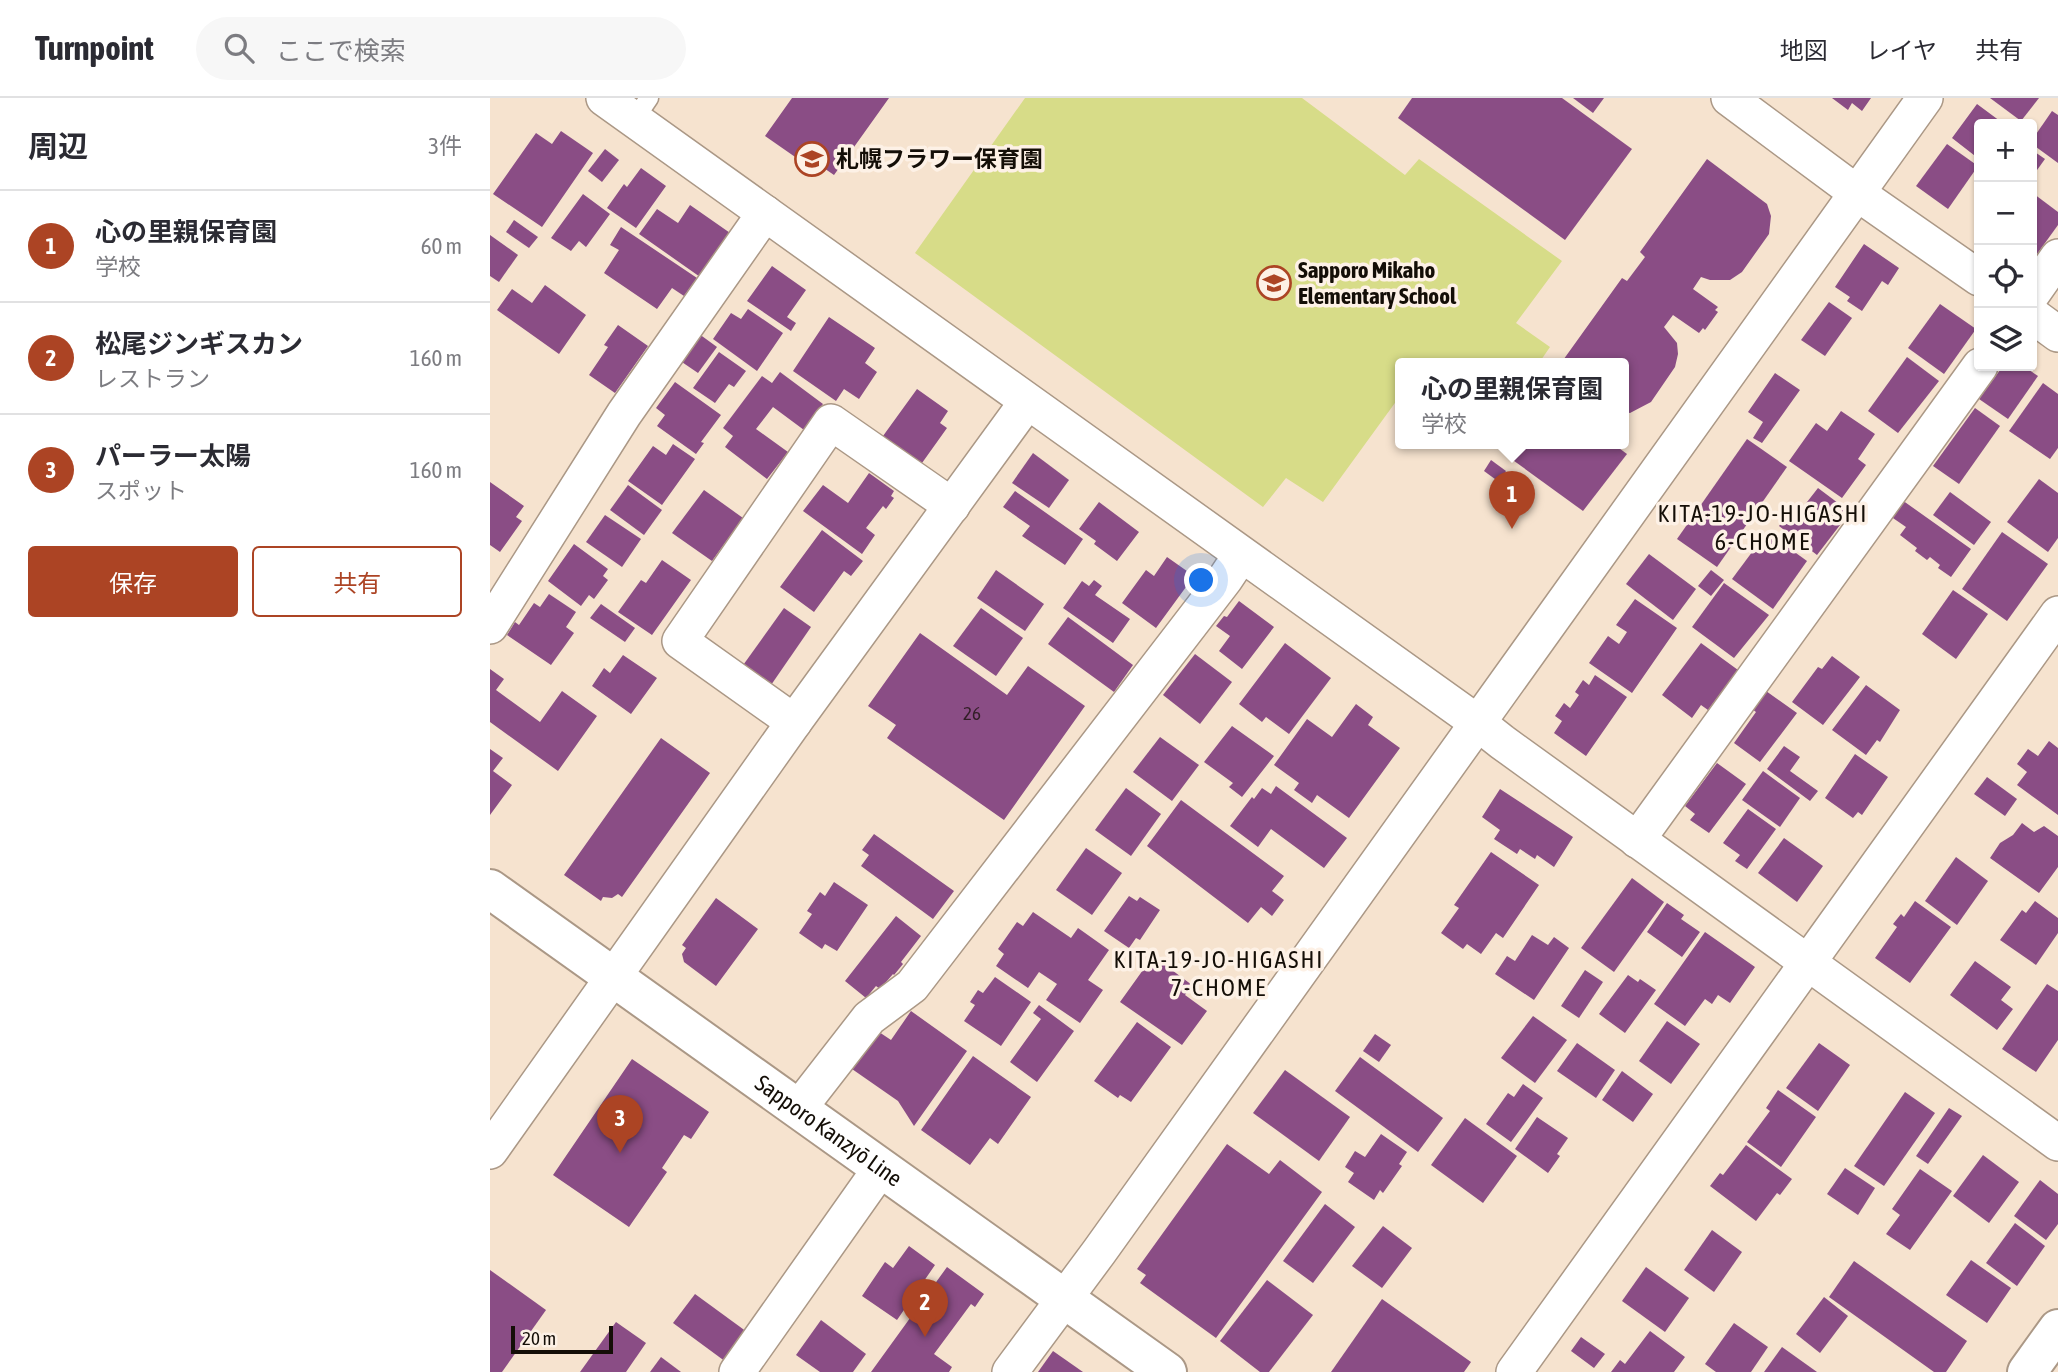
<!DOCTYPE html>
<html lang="ja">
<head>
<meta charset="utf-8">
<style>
	:root { --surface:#fff; --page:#f7f7f7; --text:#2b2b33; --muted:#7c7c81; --line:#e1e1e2; --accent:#ac4424 }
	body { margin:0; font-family:"Asap Condensed","Noto Sans JP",sans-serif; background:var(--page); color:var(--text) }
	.controls { position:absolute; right:21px; top:21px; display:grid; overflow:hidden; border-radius:7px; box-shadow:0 2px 5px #0004 }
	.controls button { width:63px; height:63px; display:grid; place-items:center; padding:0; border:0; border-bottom:2px solid var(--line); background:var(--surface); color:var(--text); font:35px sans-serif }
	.scale { position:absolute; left:21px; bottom:18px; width:102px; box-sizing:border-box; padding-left:7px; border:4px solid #140e07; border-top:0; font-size:19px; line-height:24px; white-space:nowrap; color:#140e07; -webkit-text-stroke:5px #fdf1e6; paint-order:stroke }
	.you { position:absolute; left:712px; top:483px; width:24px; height:24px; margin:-18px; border:5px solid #fff; border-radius:50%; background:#1a73e8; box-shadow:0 0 0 10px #1a73e833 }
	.badge { display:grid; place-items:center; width:46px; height:46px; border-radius:50%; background:var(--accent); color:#fff; font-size:23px; font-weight:700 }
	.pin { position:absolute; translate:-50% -58px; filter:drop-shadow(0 2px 4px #0008) }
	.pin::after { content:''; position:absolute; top:37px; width:24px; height:21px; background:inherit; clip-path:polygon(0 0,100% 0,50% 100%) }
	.popup { position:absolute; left:905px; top:260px; width:234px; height:91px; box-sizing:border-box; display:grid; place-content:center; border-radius:7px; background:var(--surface); filter:drop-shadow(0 2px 5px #0005); font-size:23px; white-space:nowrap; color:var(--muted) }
	.popup b { font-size:26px; color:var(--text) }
	.popup::after { content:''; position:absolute; left:50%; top:100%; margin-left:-14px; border:14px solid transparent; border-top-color:var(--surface) }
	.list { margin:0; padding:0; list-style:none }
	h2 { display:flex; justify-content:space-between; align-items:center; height:91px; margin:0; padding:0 28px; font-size:30px }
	h2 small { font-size:23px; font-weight:400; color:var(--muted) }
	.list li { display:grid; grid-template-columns:46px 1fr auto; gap:21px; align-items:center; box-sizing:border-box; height:112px; padding:0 28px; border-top:2px solid var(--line) }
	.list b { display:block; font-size:26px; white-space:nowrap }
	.list p { margin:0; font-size:23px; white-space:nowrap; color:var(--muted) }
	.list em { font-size:23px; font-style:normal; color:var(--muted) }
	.actions { display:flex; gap:14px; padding:21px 28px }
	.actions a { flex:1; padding:16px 0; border:2px solid var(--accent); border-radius:7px; text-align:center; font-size:24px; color:var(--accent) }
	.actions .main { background:var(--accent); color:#fff }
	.icon { flex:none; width:38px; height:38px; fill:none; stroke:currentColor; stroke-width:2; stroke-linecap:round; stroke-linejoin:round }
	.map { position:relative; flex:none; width:1568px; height:1274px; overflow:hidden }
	header { display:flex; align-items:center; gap:42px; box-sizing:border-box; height:98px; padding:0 35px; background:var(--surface); border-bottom:2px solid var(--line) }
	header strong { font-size:33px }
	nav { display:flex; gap:38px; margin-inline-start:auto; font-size:24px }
	.search { width:490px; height:63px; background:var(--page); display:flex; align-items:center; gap:18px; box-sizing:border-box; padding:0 24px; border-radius:38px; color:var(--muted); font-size:26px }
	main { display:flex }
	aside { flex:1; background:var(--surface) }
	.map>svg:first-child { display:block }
	.green { fill:#d7dc88 }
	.building { fill:#8a4d85 }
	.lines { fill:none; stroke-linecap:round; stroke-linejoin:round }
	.service-casing { stroke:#ab9886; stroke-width:21 }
	.minor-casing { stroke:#ab9886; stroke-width:38 }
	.tertiary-casing { stroke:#ab9886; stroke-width:42 }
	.primary-casing { stroke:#ab9886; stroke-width:42 }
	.service { stroke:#fff; stroke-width:18 }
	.minor { stroke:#fff; stroke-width:35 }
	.tertiary { stroke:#fff; stroke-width:38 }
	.primary { stroke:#fff; stroke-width:38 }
	.labels { text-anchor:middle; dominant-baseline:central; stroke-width:7; stroke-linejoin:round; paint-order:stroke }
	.number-label { font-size:19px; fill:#321e26 }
	.poi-label { font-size:23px; font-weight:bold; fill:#140e07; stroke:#fdf1e6; text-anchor:start }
	.street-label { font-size:23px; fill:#140e07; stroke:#fdf1e6 }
	.neighbourhood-label { font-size:24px; letter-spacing:2px; fill:#140e07; stroke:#fdf1e6 }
</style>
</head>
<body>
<header>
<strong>Turnpoint</strong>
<div class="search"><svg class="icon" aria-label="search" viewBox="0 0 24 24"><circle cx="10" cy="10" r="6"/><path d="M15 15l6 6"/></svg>ここで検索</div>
<nav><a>地図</a><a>レイヤ</a><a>共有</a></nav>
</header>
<main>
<aside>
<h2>周辺<small>3件</small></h2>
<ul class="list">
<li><span class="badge">1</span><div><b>心の里親保育園</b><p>学校</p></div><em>60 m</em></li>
<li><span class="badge">2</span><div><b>松尾ジンギスカン</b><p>レストラン</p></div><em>160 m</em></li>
<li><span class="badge">3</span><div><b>パーラー太陽</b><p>スポット</p></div><em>160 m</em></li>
</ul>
<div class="actions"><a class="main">保存</a><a>共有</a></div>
</aside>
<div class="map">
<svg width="1568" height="1274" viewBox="0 0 1568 1274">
	<rect width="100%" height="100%" fill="#f6e3cf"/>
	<path class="green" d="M535 0H812L915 77 929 61 1072 163 1026 225 1060 249 1049 265H910V298L833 404 796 380 773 409 425 155Z"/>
	<g class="building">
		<path d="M302 0H399L344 77 325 64 321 70 275 38Z"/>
		<path d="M922 0H1072L1142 51 1075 142 908 20Z"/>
		<path d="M1083 0H1114L1103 15Z"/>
		<path d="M1342 0H1381L1372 13 1362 5 1358 12Z"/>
		<path d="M1500 0H1549L1531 23Z"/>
		<path d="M1487 6 1514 26H1489V61L1462 40Z"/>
		<path d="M1562 13 1568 17V65L1542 46V42Z"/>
		<path d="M71 33 103 55 52 129 3 96 46 35 62 46Z"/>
		<path d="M1457 46 1488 68 1458 111 1426 88Z"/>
		<path d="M115 51 129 62 112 84 98 73Z"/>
		<path d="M1542 52 1555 61 1542 79Z"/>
		<path d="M1217 61 1277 106 1281 118 1279 136 1252 174 1240 182H1220L1211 179 1203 191 1228 209 1225 212 1228 214 1215 232 1213 230 1209 235 1183 217 1174 229 1187 245 1188 256 1185 269 1161 304 1140 315 1134 314V265H1071L1132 180 1137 183 1155 159 1150 154Z"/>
		<path d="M151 70 176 88 146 130 117 110 134 86 137 89Z"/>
		<path d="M93 96 120 116 96 149 89 143 81 153 61 140Z"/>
		<path d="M1544 96 1568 114V127L1542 163V100Z"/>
		<path d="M200 107 243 137 213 181 149 136 167 111 188 125Z"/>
		<path d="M24 122 48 139 39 150 16 134Z"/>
		<path d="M131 129 207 180 194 198 182 190 167 211 114 175 129 152 120 147Z"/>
		<path d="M0 137 28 157 9 184 0 178Z"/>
		<path d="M1374 146 1409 170 1398 187 1392 183 1372 213 1357 203 1360 199 1345 189Z"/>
		<path d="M282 168 316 192 297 219 306 225 301 233 257 203Z"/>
		<path d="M55 187 96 217 69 256 7 212 22 191 42 205Z"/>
		<path d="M1339 204 1362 220 1335 258 1311 242Z"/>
		<path d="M1450 206 1486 231 1454 276 1418 250Z"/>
		<path d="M258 211 293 235 267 273 223 241 241 215 251 221Z"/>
		<path d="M339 219 385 250 375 265 387 274 369 301 354 291 346 303 303 273Z"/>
		<path d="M128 227 158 248 125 295 99 277 118 249 114 247Z"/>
		<path d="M205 233 227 249 208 275 186 260Z"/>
		<path d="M229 254 256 273 244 289 239 286 225 305 203 290Z"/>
		<path d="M1417 259 1449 283 1408 335 1378 313Z"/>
		<path d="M1513 268H1533L1548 278 1518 321 1489 301Z"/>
		<path d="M290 274 333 306 314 332 283 309 266 331 298 354 277 381 235 349 243 338 233 330 272 278 282 285Z"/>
		<path d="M1285 275 1310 292 1272 345 1263 340 1273 324 1258 314Z"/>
		<path d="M185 284 231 317 211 344 214 345 206 356 167 328 175 317 166 310Z"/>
		<path d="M1553 285 1568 296V350L1560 361 1519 333Z"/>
		<path d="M427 291 458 313 450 325 457 330 432 365 393 338Z"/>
		<path d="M1485 310 1510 328 1469 386 1443 368Z"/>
		<path d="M1351 313 1385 336 1368 361 1376 367 1352 400 1299 363 1326 325 1337 333Z"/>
		<path d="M1257 341 1297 369 1227 469 1187 441Z"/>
		<path d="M1031 345H1122L1137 356 1093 413 1020 360Z"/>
		<path d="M183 346 205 361 172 407 138 383 163 348 176 357Z"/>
		<path d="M543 355 579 382 559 410 522 385Z"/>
		<path d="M1001 362 1016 373 1009 384 994 373Z"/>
		<path d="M379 375 404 393 401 398 404 400 396 411 393 408 376 430 385 437 372 456 313 413 333 387 358 405Z"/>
		<path d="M1549 381 1568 395V440L1558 454 1517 424Z"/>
		<path d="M0 384 34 408 26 419 32 423 10 454 0 447Z"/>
		<path d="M138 387 172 412 154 437 120 412Z"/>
		<path d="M1328 390 1360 414 1327 457 1289 428 1304 408 1310 413Z"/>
		<path d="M214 392 253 420 222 463 182 435Z"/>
		<path d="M525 393 593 441 575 467 532 438 540 428 513 409Z"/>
		<path d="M1460 394 1501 424 1484 447 1443 417Z"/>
		<path d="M1412 402 1481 451 1461 479 1448 470 1450 467 1440 459 1437 462 1425 453 1427 450 1410 437 1416 429 1400 418Z"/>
		<path d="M609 404 649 434 627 463 604 446 606 443 589 431Z"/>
		<path d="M115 417 151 441 132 469 96 444Z"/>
		<path d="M332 432 373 463 361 478 354 473 324 514 290 489Z"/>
		<path d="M1277 434 1317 463 1283 511 1242 481Z"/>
		<path d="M1512 434 1558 466 1517 523 1472 491Z"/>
		<path d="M84 446 118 471 113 478 118 482 104 501 99 497 91 508 58 483Z"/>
		<path d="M1159 456 1206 491 1183 522 1136 486Z"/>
		<path d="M677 459 704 478 666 530 632 505 656 472 664 478Z"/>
		<path d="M172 462 201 482 162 537 128 514 151 482 156 485Z"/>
		<path d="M506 472 554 506 535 533 487 500Z"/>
		<path d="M1221 472 1234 482 1221 498 1208 488Z"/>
		<path d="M604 482 612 488 605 497 640 521 623 545 573 510 592 483 599 488Z"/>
		<path d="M1234 485 1279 517 1244 560 1202 529Z"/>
		<path d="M1463 492 1498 516 1466 561 1432 536Z"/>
		<path d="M59 496 86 514 76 529 84 535 61 567 17 537 25 524 29 527 44 505 50 509Z"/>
		<path d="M1145 501 1187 530 1142 595 1099 565 1118 538 1129 546 1137 534 1126 527Z"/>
		<path d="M749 503 784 529 752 571 729 553 740 538 726 528 734 518 737 519Z"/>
		<path d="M111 506 145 530 135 544 100 520Z"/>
		<path d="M294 510 321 529 279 590 251 570Z"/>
		<path d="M491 510 533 540 506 578 463 548Z"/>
		<path d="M578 519 643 567 624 594 558 546Z"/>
		<path d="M430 535 517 597 538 568 595 608 514 722 397 640 406 627 378 608Z"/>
		<path d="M795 545 841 580 799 636 776 619 772 624 749 606Z"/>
		<path d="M1211 545 1248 572 1218 612 1211 607 1202 620 1172 597Z"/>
		<path d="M705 556 742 584 710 626 673 597Z"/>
		<path d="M133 557 167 580 141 616 102 588 114 570 120 575Z"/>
		<path d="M1342 558 1370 579 1333 627 1302 604 1328 569 1332 571Z"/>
		<path d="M0 571 14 581 6 592 50 624 72 593 107 618 68 673 0 624Z"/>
		<path d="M1105 577 1137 599 1096 658 1064 635 1072 623 1065 618 1074 605 1080 610 1089 597 1085 594 1093 582 1099 587Z"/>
		<path d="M1376 587 1410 612 1390 644 1387 642 1376 657 1342 632Z"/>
		<path d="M1276 593 1307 615 1270 664 1244 645 1266 614 1262 611Z"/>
		<path d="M866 606 883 619 878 627 910 650 859 720 827 697 822 705 804 692 809 685 784 667 817 621 842 639Z"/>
		<path d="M742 628 784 658 752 699 739 689 743 685 714 664Z"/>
		<path d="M670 639 709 667 682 703 643 674Z"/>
		<path d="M171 640 220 675 132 799 128 796 122 800 113 799 111 803 74 777Z"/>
		<path d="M1559 643 1568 650V717L1527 687 1537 674 1527 666 1538 651 1548 658Z"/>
		<path d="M1294 648 1310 659 1300 673 1328 693 1320 703 1277 671Z"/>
		<path d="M0 651 13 660 3 673 22 687 0 717Z"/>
		<path d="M1365 656 1398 679 1372 717 1368 714 1363 720 1335 700Z"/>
		<path d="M1227 665 1256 686 1219 735 1200 722 1205 716 1195 708Z"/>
		<path d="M1273 673 1310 700 1290 729 1252 702Z"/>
		<path d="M1497 679 1527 701 1515 718 1484 696Z"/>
		<path d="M786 688 857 740 834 770 781 731 768 749 740 728 762 699 764 701 772 690 781 696Z"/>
		<path d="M636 690 671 716 641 758 605 732Z"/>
		<path d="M1010 691 1083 739 1064 769 1047 757 1045 761 1030 751 1027 756 1004 741 1010 732 992 719Z"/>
		<path d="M691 702 794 778 782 793 794 802 782 818 771 809 758 825 657 748Z"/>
		<path d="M1258 711 1286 731 1257 771 1245 763 1250 757 1233 745Z"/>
		<path d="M1532 725 1544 734 1554 728 1568 738V769L1549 795 1500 760 1510 745 1523 737Z"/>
		<path d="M384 736 464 793 443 821 371 768 379 757 372 752Z"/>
		<path d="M1294 740 1333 768 1307 804 1268 775Z"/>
		<path d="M596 750 632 775 602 817 566 792Z"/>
		<path d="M1001 754 1049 787 1013 840 1006 835 991 856 977 846 973 851 951 835 969 810 964 807Z"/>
		<path d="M1466 759 1498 783 1467 827 1435 803Z"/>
		<path d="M1142 780 1174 804 1124 874 1091 850Z"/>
		<path d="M344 784 378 807 347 853 335 846 332 851 309 835 322 816 317 813 330 794 335 798Z"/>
		<path d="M639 798 647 803 650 799 670 812 650 842 646 840 639 850 614 833Z"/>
		<path d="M226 800 268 831 226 888 194 864 192 856 196 850 192 847Z"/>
		<path d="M1425 803 1461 829 1420 885 1385 860 1407 829 1403 826 1411 816 1414 819Z"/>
		<path d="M1545 803 1568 820V835L1546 867 1510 842 1532 812 1536 815Z"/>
		<path d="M1177 805 1194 817 1191 821 1210 834 1192 859 1157 834Z"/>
		<path d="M543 814 581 840 588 830 619 852 598 882 613 892 590 925 556 902 567 886 549 874 538 890 506 868 514 856 508 851 527 824 533 828Z"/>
		<path d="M406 818 431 838 411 864 413 866 404 877 403 876 390 891 386 888 376 900 355 883Z"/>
		<path d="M1215 834 1265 869 1240 905 1228 897 1222 906 1215 901 1195 928 1164 906Z"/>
		<path d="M1042 837 1058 847 1064 839 1079 850 1044 902 1005 876 1017 858 1025 863Z"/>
		<path d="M663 858 702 887 695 897 717 913 692 947 630 904Z"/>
		<path d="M1485 863 1521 889 1511 902 1523 911 1507 932 1460 897Z"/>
		<path d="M1095 872 1113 884 1089 920 1071 908Z"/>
		<path d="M1138 877 1148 884 1150 881 1166 892 1135 935 1109 916Z"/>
		<path d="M505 879 541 904 511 948 474 923 485 907 480 904 488 892 493 895Z"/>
		<path d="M1557 886 1568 893V942L1546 974 1512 951Z"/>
		<path d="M549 907 584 933 547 984 520 964 551 921 543 915Z"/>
		<path d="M421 913 477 953 424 1028 408 1003 362 971 389 934 401 942Z"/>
		<path d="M1043 918 1077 942 1045 985 1011 960Z"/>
		<path d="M1177 923 1210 946 1181 986 1149 963Z"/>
		<path d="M647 924 681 949 641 1004 630 997 628 1000 604 983Z"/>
		<path d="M885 936 901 947 889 964 873 953Z"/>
		<path d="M1087 945 1125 972 1106 1000 1067 973Z"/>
		<path d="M1329 945 1360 967 1328 1013 1296 990Z"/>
		<path d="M483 958 541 999 508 1046 500 1040 480 1067 431 1032Z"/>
		<path d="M870 959 953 1020 928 1054 845 993Z"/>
		<path d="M142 961 219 1014 201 1041 194 1037 172 1070 177 1074 139 1129 63 1077Z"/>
		<path d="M795 972 860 1019 829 1063 763 1015Z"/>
		<path d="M1132 973 1163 996 1143 1024 1112 1002Z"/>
		<path d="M1033 986 1053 1000 1021 1044 996 1026 1018 995 1024 999Z"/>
		<path d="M1288 992 1326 1019 1291 1069 1257 1044 1280 1013 1276 1010Z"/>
		<path d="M1415 994 1445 1015 1394 1088 1364 1068Z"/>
		<path d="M1459 1010 1472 1018 1438 1066 1426 1058Z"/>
		<path d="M1047 1019 1078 1040 1067 1056 1070 1058 1058 1075 1025 1051Z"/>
		<path d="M975 1020 1027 1058 993 1105 941 1067Z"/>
		<path d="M891 1036 917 1054 909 1066 912 1068 893 1095 890 1092 884 1102 858 1084 864 1075 855 1069 865 1053 875 1059Z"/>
		<path d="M737 1046 779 1076 790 1062 832 1094 726 1240 650 1185 656 1177 647 1171Z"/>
		<path d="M1256 1047 1302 1081 1290 1097 1287 1095 1266 1123 1220 1088 1230 1075 1233 1077Z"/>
		<path d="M1493 1057 1529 1084 1499 1125 1463 1098Z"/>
		<path d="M1355 1070 1385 1090 1368 1117 1337 1096Z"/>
		<path d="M1430 1071 1462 1093 1420 1152 1396 1136 1410 1117 1402 1111Z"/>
		<path d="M1550 1082 1568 1096V1126L1556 1142 1524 1118Z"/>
		<path d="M835 1106 865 1129 823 1185 793 1163Z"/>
		<path d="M1525 1125 1555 1148 1527 1188 1496 1165Z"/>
		<path d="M893 1128 922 1150 892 1190 862 1168Z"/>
		<path d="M1222 1132 1252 1154 1224 1194 1194 1172Z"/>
		<path d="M419 1148 445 1167 407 1222 372 1198 395 1164 403 1170Z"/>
		<path d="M1481 1162 1521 1190 1497 1225 1456 1197Z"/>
		<path d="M1364 1163 1477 1243 1456 1274H1444L1339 1199Z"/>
		<path d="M457 1169 494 1196 485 1209 481 1206 444 1256 462 1269 459 1274H381Z"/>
		<path d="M1156 1169 1199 1200 1175 1234 1132 1203Z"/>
		<path d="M0 1172 56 1212 12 1274H0Z"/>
		<path d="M777 1182 823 1217 779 1274H770L730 1243Z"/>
		<path d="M205 1196 257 1234 236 1264 183 1225Z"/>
		<path d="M1334 1199 1358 1218 1330 1255 1306 1236Z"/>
		<path d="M892 1201 981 1264 974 1274H841Z"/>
		<path d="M331 1222 376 1256 363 1274H330L306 1257Z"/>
		<path d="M126 1224 156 1245 136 1274H90Z"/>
		<path d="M1244 1225 1278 1249 1261 1274H1226L1215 1266Z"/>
		<path d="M1160 1233 1195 1259 1184 1274H1121L1130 1262 1135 1266Z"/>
		<path d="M1091 1239 1115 1256 1104 1270 1081 1253Z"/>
		<path d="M1292 1249 1327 1274H1274Z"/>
		<path d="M563 1253 593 1274H548Z"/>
		<path d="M171 1259 191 1274H160Z"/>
	</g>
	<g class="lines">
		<g class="service-casing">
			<path id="service" d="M144 22 159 0"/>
		</g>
		<g class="minor-casing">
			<g id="minor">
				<path d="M114 0 988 625 1012 644 1568 1045"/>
				<path d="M1239 0 1367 95 1489 180"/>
				<path d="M1542 196 1568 159"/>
				<path d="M1542 217 1568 236"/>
				<path d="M0 528 134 316 275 115"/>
				<path d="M304 624 190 543 341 324 462 408"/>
				<path d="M1147 742 1490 268"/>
				<path d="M309 1010 379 920 422 888 735 481 751 457"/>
				<path d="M0 1053 304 624 537 304"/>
				<path d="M247 1274 391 1070"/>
				<path d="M520 1274 609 1154 1435 0"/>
				<path d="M1024 1274 1568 516"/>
			</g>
		</g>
		<g class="tertiary-casing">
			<path id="tertiary" d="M1537 1274 1568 1231"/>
		</g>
		<g class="primary-casing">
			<g id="primary">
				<path id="s1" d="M0 791 677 1274"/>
			</g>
		</g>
		<use href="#service" class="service"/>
		<use href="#minor" class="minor"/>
		<use href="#tertiary" class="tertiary"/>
		<use href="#primary" class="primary"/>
	</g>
	<defs>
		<g id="school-ring" transform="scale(1.75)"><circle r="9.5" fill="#fdf1e6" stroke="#ac4424" stroke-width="1.5"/><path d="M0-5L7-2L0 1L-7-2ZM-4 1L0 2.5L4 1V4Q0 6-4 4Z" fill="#ac4424"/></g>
	</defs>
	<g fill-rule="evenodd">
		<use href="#school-ring" x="322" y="61"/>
		<use href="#school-ring" x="784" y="185"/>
	</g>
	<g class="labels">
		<g class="number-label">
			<text x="482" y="615">26</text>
		</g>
		<g class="poi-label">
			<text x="346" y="61">札幌フラワー保育園</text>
			<text x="808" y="172">Sapporo Mikaho<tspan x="808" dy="26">Elementary School</tspan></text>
		</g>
		<g class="street-label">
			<text stroke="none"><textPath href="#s1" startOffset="416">Sapporo Kanzyō Line</textPath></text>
		</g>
		<g class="neighbourhood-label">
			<text x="1273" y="415">KITA-19-JO-HIGASHI<tspan x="1273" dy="28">6-CHOME</tspan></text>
			<text x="729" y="861">KITA-19-JO-HIGASHI<tspan x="729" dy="28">7-CHOME</tspan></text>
		</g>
	</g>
</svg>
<div class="controls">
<button>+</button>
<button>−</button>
<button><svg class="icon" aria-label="locate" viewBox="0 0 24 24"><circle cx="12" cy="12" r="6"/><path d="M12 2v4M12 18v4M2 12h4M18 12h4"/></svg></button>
<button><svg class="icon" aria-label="layers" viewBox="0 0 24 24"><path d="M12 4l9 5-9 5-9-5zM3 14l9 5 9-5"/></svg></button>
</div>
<div class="scale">20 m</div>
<div class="you"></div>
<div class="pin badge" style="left:1022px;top:431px">1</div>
<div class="popup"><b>心の里親保育園</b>学校</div>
<div class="pin badge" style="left:435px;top:1239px">2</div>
<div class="pin badge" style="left:130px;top:1055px">3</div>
</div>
</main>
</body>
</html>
